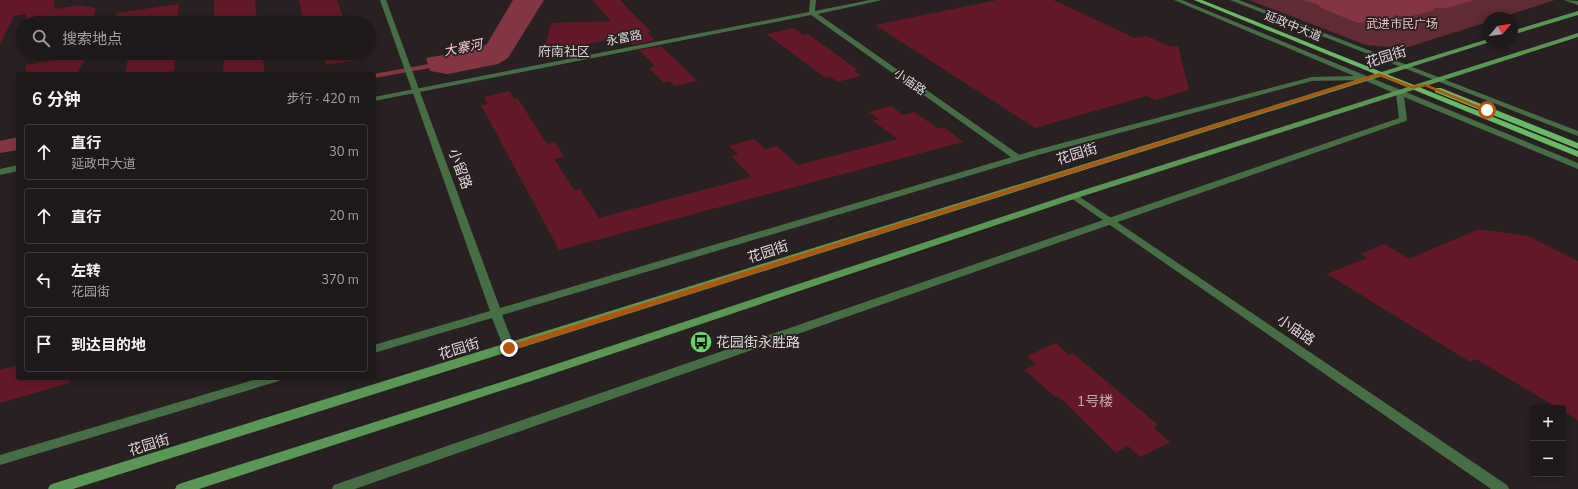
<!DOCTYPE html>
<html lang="zh">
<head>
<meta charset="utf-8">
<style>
	:root { --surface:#1e1819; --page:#262122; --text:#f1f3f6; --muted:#a1a0a2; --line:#3c3738 }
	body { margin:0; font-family:"Nunito Sans","Noto Sans SC",sans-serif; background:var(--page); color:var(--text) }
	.controls { position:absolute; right:12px; bottom:12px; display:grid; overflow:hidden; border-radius:4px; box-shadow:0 2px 10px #0003 }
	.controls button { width:36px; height:36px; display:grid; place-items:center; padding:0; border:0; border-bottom:1px solid var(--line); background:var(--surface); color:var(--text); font:20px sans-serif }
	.compass { position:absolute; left:1482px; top:12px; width:36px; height:36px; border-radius:50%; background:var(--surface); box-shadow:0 2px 10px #0003; rotate:61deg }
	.stop { position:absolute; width:12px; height:12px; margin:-9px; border:3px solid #b45309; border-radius:50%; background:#fff }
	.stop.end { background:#b45309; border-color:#fff; box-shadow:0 1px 4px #0008 }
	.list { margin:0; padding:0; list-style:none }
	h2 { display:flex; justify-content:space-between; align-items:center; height:52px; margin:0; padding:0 16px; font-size:17px }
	h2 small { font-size:13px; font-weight:400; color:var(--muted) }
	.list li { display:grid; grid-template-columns:26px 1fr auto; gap:12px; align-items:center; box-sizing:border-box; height:56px; margin:0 8px 8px; padding:0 8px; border:1px solid var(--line); border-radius:4px }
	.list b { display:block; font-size:15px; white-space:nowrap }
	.list p { margin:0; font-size:13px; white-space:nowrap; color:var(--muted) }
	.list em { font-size:13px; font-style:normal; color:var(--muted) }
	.icon { flex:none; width:22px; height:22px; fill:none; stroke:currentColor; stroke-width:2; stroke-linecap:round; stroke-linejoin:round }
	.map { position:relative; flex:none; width:1578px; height:489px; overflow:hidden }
	.search { position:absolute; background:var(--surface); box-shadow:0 2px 10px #0003; left:16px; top:16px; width:360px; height:44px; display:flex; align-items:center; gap:10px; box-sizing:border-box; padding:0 14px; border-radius:22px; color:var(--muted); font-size:15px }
	.panel { position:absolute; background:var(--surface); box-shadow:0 2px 10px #0003; left:16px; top:72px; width:360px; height:308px; border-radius:4px }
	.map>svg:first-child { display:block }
	.green { fill:#612b33 }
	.water { fill:#843743 }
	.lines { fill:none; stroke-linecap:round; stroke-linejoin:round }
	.stream { stroke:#843743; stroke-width:4 }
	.building { fill:#641928 }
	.minor { fill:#476d46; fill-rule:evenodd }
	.tertiary { fill:#476d46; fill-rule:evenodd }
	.secondary { fill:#5a9757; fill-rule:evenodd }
	.primary { fill:#68b865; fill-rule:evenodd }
	.route { fill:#b45309 }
	.labels { text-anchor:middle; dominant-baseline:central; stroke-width:3.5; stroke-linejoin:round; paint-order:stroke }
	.far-park-label { font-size:12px; fill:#f1c1c5; stroke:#282021 }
	.far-street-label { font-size:12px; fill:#dfdada; stroke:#282021 }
	.far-water-label { font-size:13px; font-style:italic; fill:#fdcdd1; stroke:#282021 }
	.far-quarter-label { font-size:13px; fill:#dfd4d5; stroke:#282021 }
	.street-label { font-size:14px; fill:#dfdada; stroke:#282021 }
	.poi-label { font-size:14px; fill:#dfdada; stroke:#282021; text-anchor:start }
	.near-number-label { font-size:14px; fill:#c0aaae }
</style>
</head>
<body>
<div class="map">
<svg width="1578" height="489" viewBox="0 0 1578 489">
	<rect width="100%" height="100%" fill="#282021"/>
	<path class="green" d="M1249 0H1555L1499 18H1488V22L1405 48 1366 45Z"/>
	<g class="water">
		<path d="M513 0H544L508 58 498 64 448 74 430 71 426 58 477 49 487 44Z"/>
		<path d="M1301 0H1471L1472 1 1446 8H1433L1435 10 1408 17 1395 15 1392 18 1395 22V26L1387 27 1367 22 1358 23 1321 8 1317 4Z"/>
		<path d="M18 137V150L0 153V141Z"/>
	</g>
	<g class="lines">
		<path class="stream" d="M374 76 435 65"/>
	</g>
	<g class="building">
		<path d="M0 0H54L55 9 80 5 96 8 92 23H26V14L14 16 0 45Z"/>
		<path d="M214 0H255L257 19 235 23H214Z"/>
		<path d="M299 0H337L345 23H304Z"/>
		<path d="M592 0H620L651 32 647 33 655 40 633 45 625 37 544 52 551 23 611 21Z"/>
		<path d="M997 0H1053L1135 38 1147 36 1172 47 1178 46 1189 90 1155 100 1147 96 1035 128 875 25Z"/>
		<path d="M179 4 177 23H117L116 13Z"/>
		<path d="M794 28 803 35 808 34 858 70 854 71 861 76 837 82 831 77 826 78 766 34Z"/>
		<path d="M661 46 679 63 697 81 675 86 670 81 664 83 649 68 655 66 639 50Z"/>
		<path d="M129 53H176L174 71 158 74H125Z"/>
		<path d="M224 53H262L265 74H223Z"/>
		<path d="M308 53H355L357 60 326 65 323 54 309 57Z"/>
		<path d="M89 54 80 67 78 74H26V65Z"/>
		<path d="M509 91 514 99H518L547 144 555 142 564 157 554 159 574 190 580 189 599 218 751 177 731 156 738 154 729 146 754 139 765 149 777 146 798 165 898 139 873 121 879 119 869 112 891 106 903 115 914 112 939 129 944 127 963 142 559 250 481 105 488 104 484 97Z"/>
		<path d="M1479 229 1528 236 1578 261V420L1563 411V408H1558L1476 359 1470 362 1327 274 1367 258 1361 254 1384 244 1409 259Z"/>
		<path d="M1056 343 1069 355 1073 353 1158 425 1153 427 1170 442 1140 457 1128 446 1116 453 1058 396 1055 397 1025 370 1036 364 1027 356Z"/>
		<path d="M18 365V378H69L70 383 0 403V370Z"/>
	</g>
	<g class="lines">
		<g class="minor">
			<path d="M810 0H816L815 11 870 0H882L818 14 1021 156 1022 158 1021 160H1015L811 15 374 101V97L809 12Z"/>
			<path d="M18 165V171L0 175V169Z"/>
			<path d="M1074 193 1507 485 1509 489H1491L1071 198 1069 196Z"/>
		</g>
		<g class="tertiary">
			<path d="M380 0H386L500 308 1032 151 1312 77 1354 76 1174 0H1182L1578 163V169L1404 97 1407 119 1406 121 355 489H332L334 485 1399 118 1396 94 1364 80 1312 81 1038 155 502 315 515 348 513 351H505L492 318 374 353V345L490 311Z"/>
			<path d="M1230 0H1239L1578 131V136Z"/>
			<path d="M1565 0 1578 1V5L1566 1Z"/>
			<path d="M260 378H281L279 381 0 465V455Z"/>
		</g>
		<g class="secondary">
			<path d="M1578 11V15L1512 35V31Z"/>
			<path d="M1578 33V37L1077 198 528 382 199 489H175L177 485 182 483 520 376 1071 194Z"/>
			<path d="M1488 39V42H1490L73 489H48L50 485 55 483Z"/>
		</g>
		<g class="primary">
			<path d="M1194 0H1202L1578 151V157Z"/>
			<path d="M1435 88H1441L1578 143V149L1435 92Z"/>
		</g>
	</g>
	<path class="route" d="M1379 73 1413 86 1426 84 1489 110 1485 111 1424 86 1413 89 1379 76 512 350 509 351 506 348 507 346Z"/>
	<defs>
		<g id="bus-disc" transform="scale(1.15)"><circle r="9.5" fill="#68d465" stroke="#282021"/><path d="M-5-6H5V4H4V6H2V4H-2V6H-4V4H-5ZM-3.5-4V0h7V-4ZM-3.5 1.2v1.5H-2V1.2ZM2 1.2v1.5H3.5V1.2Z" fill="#111"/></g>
	</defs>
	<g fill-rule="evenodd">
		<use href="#bus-disc" x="701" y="342"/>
	</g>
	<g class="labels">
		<g class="far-park-label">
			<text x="1402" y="24">武进市民广场</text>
		</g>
		<g class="far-street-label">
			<text transform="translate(1293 26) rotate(22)">延政中大道</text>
			<text transform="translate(624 38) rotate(-11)">永富路</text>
			<text transform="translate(910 82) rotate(35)">小庙路</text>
		</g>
		<g class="far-water-label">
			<text transform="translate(463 48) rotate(-11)">大寨河</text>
		</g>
		<g class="far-quarter-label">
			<text x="564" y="52">府南社区</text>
		</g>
		<g class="street-label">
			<text transform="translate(1386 57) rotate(-17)">花园街</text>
			<text transform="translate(1077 154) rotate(-17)">花园街</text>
			<text transform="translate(460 169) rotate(70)">小留路</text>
			<text transform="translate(768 252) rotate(-18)">花园街</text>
			<text transform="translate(1296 330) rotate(34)">小庙路</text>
			<text transform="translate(459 349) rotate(-17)">花园街</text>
			<text transform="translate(149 445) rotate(-17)">花园街</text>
		</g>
		<g class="poi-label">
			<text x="716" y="342">花园街永胜路</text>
		</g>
		<g class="near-number-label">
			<text x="1095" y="401">1号楼</text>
		</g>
	</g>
</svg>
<div class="controls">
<button>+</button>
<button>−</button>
</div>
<svg class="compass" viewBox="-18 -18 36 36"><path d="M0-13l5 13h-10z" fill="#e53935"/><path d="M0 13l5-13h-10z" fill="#a1a0a2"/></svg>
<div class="stop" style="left:1487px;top:110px"></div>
<div class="stop end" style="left:509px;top:348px"></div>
<div class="search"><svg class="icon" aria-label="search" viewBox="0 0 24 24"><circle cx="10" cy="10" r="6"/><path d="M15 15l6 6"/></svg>搜索地点</div>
<section class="panel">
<h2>6 分钟<small>步行 · 420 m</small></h2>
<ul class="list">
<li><svg class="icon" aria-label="ahead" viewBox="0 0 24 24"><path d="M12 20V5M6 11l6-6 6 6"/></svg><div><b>直行</b><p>延政中大道</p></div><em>30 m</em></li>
<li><svg class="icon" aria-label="ahead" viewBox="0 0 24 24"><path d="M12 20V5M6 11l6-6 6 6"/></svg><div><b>直行</b></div><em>20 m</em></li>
<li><svg class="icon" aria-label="left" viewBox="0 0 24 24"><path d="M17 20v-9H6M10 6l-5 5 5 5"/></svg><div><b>左转</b><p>花园街</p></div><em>370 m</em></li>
<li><svg class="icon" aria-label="arrive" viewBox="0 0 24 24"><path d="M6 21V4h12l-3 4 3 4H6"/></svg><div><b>到达目的地</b></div></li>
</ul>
</section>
</div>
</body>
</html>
